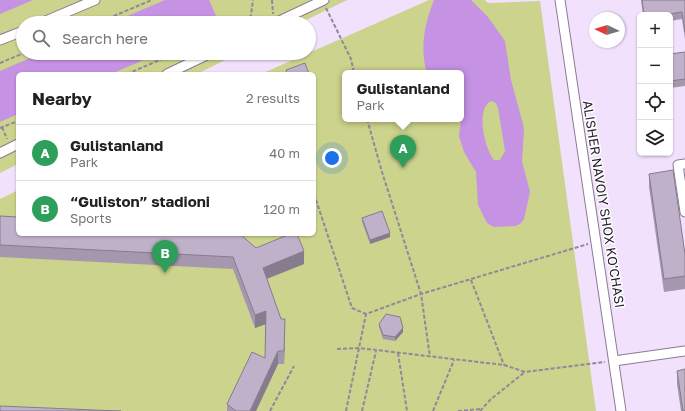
<!DOCTYPE html>
<html lang="en">
<head>
<meta charset="utf-8">
<style>
	:root { --surface:#fff; --page:#f2f2f2; --text:#202124; --muted:#757577; --line:#e0e0e0; --accent:#0b8043 }
	body { margin:0; font-family:"Golos Text",sans-serif; background:var(--page); color:var(--text) }
	.controls { position:absolute; right:12px; top:12px; display:grid; overflow:hidden; border-radius:6px; box-shadow:0 1px 3px #0004 }
	.controls button { width:36px; height:36px; display:grid; place-items:center; padding:0; border:0; border-bottom:1px solid var(--line); background:var(--surface); color:var(--text); font:20px sans-serif }
	.compass { position:absolute; left:589px; top:12px; width:36px; height:36px; border-radius:50%; background:var(--surface); box-shadow:0 1px 3px #0004; rotate:274deg }
	.you { position:absolute; left:332px; top:158px; width:14px; height:14px; margin:-10px; border:3px solid #fff; border-radius:50%; background:#1a73e8; box-shadow:0 0 0 6px #1a73e833 }
	.badge { display:grid; place-items:center; width:26px; height:26px; border-radius:50%; background:var(--accent); color:#fff; font-size:13px; font-weight:700 }
	.pin { position:absolute; translate:-50% -33px; filter:drop-shadow(0 1px 2px #0008) }
	.pin::after { content:''; position:absolute; top:21px; width:14px; height:12px; background:inherit; clip-path:polygon(0 0,100% 0,50% 100%) }
	.popup { position:absolute; left:342px; top:70px; width:122px; height:52px; box-sizing:border-box; display:grid; place-content:center; border-radius:6px; background:var(--surface); filter:drop-shadow(0 1px 3px #0005); font-size:13px; white-space:nowrap; color:var(--muted) }
	.popup b { font-size:15px; color:var(--text) }
	.popup::after { content:''; position:absolute; left:50%; top:100%; margin-left:-8px; border:8px solid transparent; border-top-color:var(--surface) }
	.list { margin:0; padding:0; list-style:none }
	h2 { display:flex; justify-content:space-between; align-items:center; height:52px; margin:0; padding:0 16px; font-size:17px }
	h2 small { font-size:13px; font-weight:400; color:var(--muted) }
	.list li { display:grid; grid-template-columns:26px 1fr auto; gap:12px; align-items:center; box-sizing:border-box; height:56px; padding:0 16px; border-top:1px solid var(--line) }
	.list b { display:block; font-size:15px; white-space:nowrap }
	.list p { margin:0; font-size:13px; white-space:nowrap; color:var(--muted) }
	.list em { font-size:13px; font-style:normal; color:var(--muted) }
	.icon { flex:none; width:22px; height:22px; fill:none; stroke:currentColor; stroke-width:2; stroke-linecap:round; stroke-linejoin:round }
	.map { position:relative; flex:none; width:685px; height:411px; overflow:hidden }
	.search { position:absolute; background:var(--surface); box-shadow:0 1px 3px #0004; left:16px; top:16px; width:300px; height:44px; display:flex; align-items:center; gap:10px; box-sizing:border-box; padding:0 14px; border-radius:22px; color:var(--muted); font-size:15px }
	.panel { position:absolute; background:var(--surface); box-shadow:0 1px 3px #0004; left:16px; top:72px; width:300px; height:164px; border-radius:6px }
	.map>svg:first-child { display:block }
	.green { fill:#ccd38c; fill-rule:evenodd }
	.water { fill:#c592e4; fill-rule:evenodd }
	.lines { fill:none; stroke-linecap:round; stroke-linejoin:round }
	.street-casing { stroke:#897b93; stroke-width:11 }
	.path { stroke:#93879a; stroke-width:2; stroke-dasharray:4 2; stroke-linecap:butt }
	.street { stroke:#fff; stroke-width:9 }
	.wall { fill:#a598ae }
	.shaded-wall { fill:#867c8d }
	.building { fill:#c0b1ca; stroke:#867c8d }
	.labels { text-anchor:middle; dominant-baseline:central; stroke-width:3; stroke-linejoin:round; paint-order:stroke }
	.street-label { font-size:13px; fill:#29232d; stroke:#fff }
</style>
</head>
<body>
<div class="map">
<svg width="685" height="411" viewBox="0 0 685 411">
	<rect width="100%" height="100%" fill="#f1e1fc"/>
	<g class="green">
		<path d="M0 0H347L300 23H23V53H239L197 74H18V164L0 173Z"/>
		<path d="M429 0H485L488 3 540 1 596 411H0V199L18 190V234H314V74H261ZM345 73H461V119H345Z"/>
	</g>
	<g class="water">
		<path d="M0 0H33L0 14Z"/>
		<path d="M165 0H209L219 23H111Z"/>
		<path d="M434 0H471L488 17 505 41 511 80 523 124 524 130 522 161 530 192 524 219 520 224 515 226 494 227 487 223 478 205 476 172 464 152 459 136 461 119V73H428L426 70C420 45 425 23 434 0ZM491 101 496 103 498 108 505 151 500 160H494C485 149 475 109 491 101Z"/>
		<path d="M42 53H160L111 74H18V114L0 122V71Z"/>
	</g>
	<g class="lines">
		<g class="street-casing">
			<g id="street">
				<path d="M560 0 621 411"/>
				<path d="M41 23 95 0"/>
				<path d="M275 23 324 0"/>
				<path d="M0 40 23 31"/>
				<path d="M167 74 211 53"/>
				<path d="M0 153 18 144"/>
				<path d="M685 164 678 165 685 212"/>
				<path d="M614 361 685 351"/>
			</g>
		</g>
		<g class="path">
			<path d="M272 0 273 14"/>
			<path d="M326 8 351 59 354 73"/>
			<path d="M97 23 152 0"/>
			<path d="M246 23 251 15 253 0"/>
			<path d="M0 63 24 53"/>
			<path d="M127 74 176 53"/>
			<path d="M367 119 382 172 421 294 430 357"/>
			<path d="M2 127 7 139"/>
			<path d="M0 128 18 121"/>
			<path d="M314 194 352 308 366 314"/>
			<path d="M471 280 504 365"/>
			<path d="M337 349 359 348 504 365 525 372 605 362"/>
			<path d="M398 353 407 411"/>
			<path d="M270 411 294 366"/>
			<path d="M346 411 366 314 421 294 588 244"/>
			<path d="M362 411 376 351"/>
			<path d="M433 411 454 360"/>
			<path d="M458 411 481 409"/>
			<path d="M480 411 491 399 525 372"/>
		</g>
		<use href="#street" class="street"/>
	</g>
	<g class="wall">
		<path d="M641 0H685V39L682 19 670 21V15H643Z"/>
		<path d="M685 52V86L670 88V54Z"/>
		<path d="M649 174 685 254V289L664 292 649 187Z"/>
		<path d="M0 216 256 248 304 264 267 279 285 332 284 364H278L256 411H227V404L265 358 266 324 255 328 233 269 0 257Z"/>
		<path d="M362 218 390 237 370 244 362 222Z"/>
		<path d="M379 324 403 332 395 341 383 339 379 327Z"/>
		<path d="M677 371 685 411H681L677 384Z"/>
	</g>
	<g class="shaded-wall">
		<path d="M390 233V237L370 244V240Z"/>
		<path d="M304 251V264L263 280V268Z"/>
		<path d="M266 311V324L255 328V315Z"/>
		<path d="M285 319V332L284 364V351Z"/>
		<path d="M403 328V332L395 341V337Z"/>
		<path d="M278 351V364L256 411H250Z"/>
	</g>
	<g class="building">
		<path d="M642 0H685V32L682 12 662 15H644Z"/>
		<path d="M685 52V79L670 81V54Z"/>
		<path d="M305 63 309 74H287L286 70Z"/>
		<path d="M673 170 685 254V276L664 279 649 174Z"/>
		<path d="M382 211 390 233 370 240 362 218Z"/>
		<path d="M0 216 18 217V234H240L256 248 290 234H297L304 251 263 268 281 319H285L284 351H278L250 411H236L227 404 252 352 265 358 266 311 255 315 233 257 0 245Z"/>
		<path d="M386 314 400 317 403 328 395 337 383 335 379 324Z"/>
		<path d="M685 369V411H683L677 371Z"/>
		<path d="M0 406 118 411H121H0Z"/>
	</g>
	<g class="labels">
		<g class="street-label">
			<text transform="translate(604 204) rotate(81)">ALISHER NAVOIY SHOX KO'CHASI</text>
		</g>
	</g>
</svg>
<div class="controls">
<button>+</button>
<button>−</button>
<button><svg class="icon" aria-label="locate" viewBox="0 0 24 24"><circle cx="12" cy="12" r="6"/><path d="M12 2v4M12 18v4M2 12h4M18 12h4"/></svg></button>
<button><svg class="icon" aria-label="layers" viewBox="0 0 24 24"><path d="M12 4l9 5-9 5-9-5zM3 14l9 5 9-5"/></svg></button>
</div>
<svg class="compass" viewBox="-18 -18 36 36"><path d="M0-13l5 13h-10z" fill="#e53935"/><path d="M0 13l5-13h-10z" fill="#757577"/></svg>
<div class="you"></div>
<div class="pin badge" style="left:403px;top:168px;background:#2e9e5b">A</div>
<div class="popup"><b>Gulistanland</b>Park</div>
<div class="pin badge" style="left:165px;top:273px;background:#2e9e5b">B</div>
<div class="search"><svg class="icon" aria-label="search" viewBox="0 0 24 24"><circle cx="10" cy="10" r="6"/><path d="M15 15l6 6"/></svg>Search here</div>
<section class="panel">
<h2>Nearby<small>2 results</small></h2>
<ul class="list">
<li><span class="badge" style="background:#2e9e5b">A</span><div><b>Gulistanland</b><p>Park</p></div><em>40 m</em></li>
<li><span class="badge" style="background:#2e9e5b">B</span><div><b>“Guliston” stadioni</b><p>Sports</p></div><em>120 m</em></li>
</ul>
</section>
</div>
</body>
</html>
